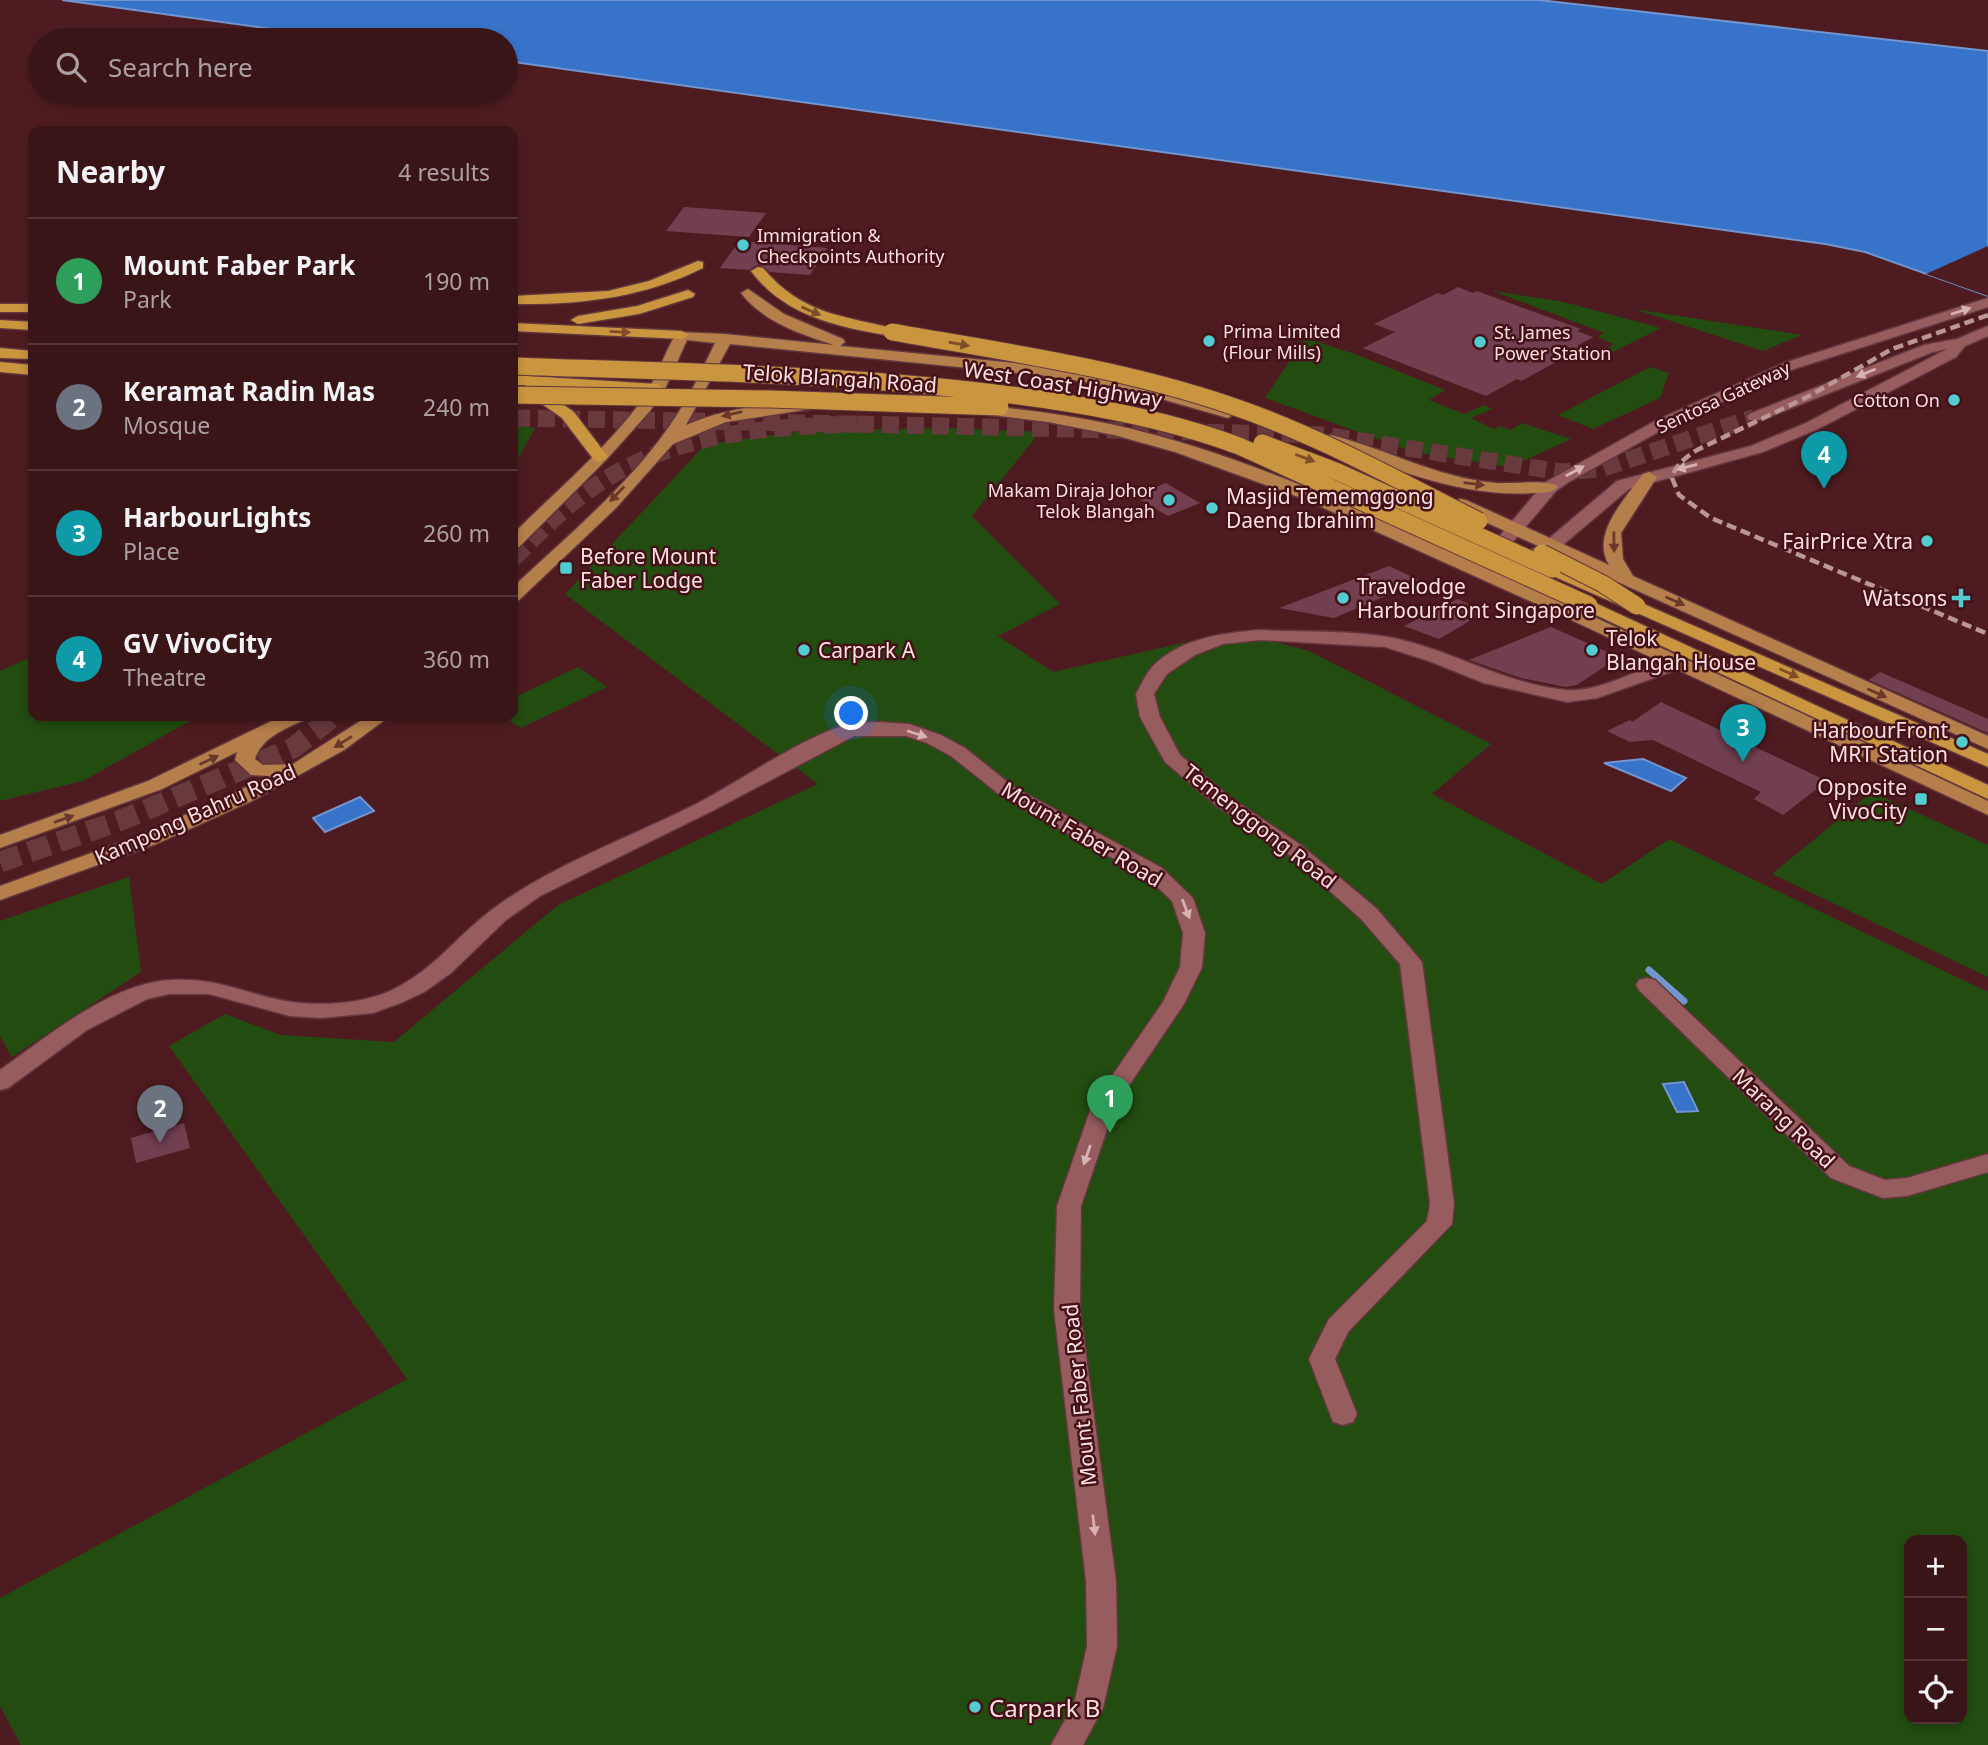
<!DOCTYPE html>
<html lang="en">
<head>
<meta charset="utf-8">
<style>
	:root { --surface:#3a1518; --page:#452225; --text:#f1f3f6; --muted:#ab9fa2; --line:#543437; --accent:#8bbbb9 }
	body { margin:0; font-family:"Noto Sans",sans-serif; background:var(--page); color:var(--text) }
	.controls { position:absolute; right:21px; bottom:21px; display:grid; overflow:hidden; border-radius:14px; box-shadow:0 4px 10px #0003 }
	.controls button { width:63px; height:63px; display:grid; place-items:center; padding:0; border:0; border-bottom:2px solid var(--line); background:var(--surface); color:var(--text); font:35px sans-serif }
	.you { position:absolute; left:852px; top:714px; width:24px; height:24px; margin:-18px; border:5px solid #fff; border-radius:50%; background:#1a73e8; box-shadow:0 0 0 10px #1a73e833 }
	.badge { display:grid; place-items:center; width:46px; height:46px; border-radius:50%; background:var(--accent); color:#fff; font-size:23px; font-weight:700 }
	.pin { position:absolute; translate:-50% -58px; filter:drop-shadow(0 2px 4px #0008) }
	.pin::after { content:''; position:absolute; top:37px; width:24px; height:21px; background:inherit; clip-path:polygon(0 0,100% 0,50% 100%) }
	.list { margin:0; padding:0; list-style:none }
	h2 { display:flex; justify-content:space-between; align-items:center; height:91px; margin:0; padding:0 28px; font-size:30px }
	h2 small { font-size:23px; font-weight:400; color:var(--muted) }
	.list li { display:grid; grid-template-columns:46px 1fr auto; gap:21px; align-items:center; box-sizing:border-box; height:126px; padding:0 28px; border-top:2px solid var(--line) }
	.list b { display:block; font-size:26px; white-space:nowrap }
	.list p { margin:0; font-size:23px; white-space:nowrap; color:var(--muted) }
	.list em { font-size:23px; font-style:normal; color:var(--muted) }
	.icon { flex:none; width:38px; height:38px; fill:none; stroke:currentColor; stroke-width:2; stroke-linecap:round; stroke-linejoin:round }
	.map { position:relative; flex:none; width:1988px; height:1745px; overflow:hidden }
	.search { position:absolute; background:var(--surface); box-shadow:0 4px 10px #0003; left:28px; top:28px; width:490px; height:77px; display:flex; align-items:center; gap:18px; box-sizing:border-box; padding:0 24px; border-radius:38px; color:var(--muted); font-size:26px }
	.panel { position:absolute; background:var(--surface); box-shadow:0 4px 10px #0003; left:28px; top:126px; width:490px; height:595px; border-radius:14px }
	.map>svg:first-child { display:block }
	.green { fill:#234c11; fill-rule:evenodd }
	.water { fill:#3773c8; stroke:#7294cf; stroke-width:2 }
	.pier { fill:#4e1c20 }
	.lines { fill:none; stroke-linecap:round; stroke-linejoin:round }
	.stream { stroke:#7294cf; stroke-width:7 }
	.building { fill:#723f51 }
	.secondary-tunnel { stroke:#68393d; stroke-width:17; stroke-dasharray:17 8; stroke-linecap:butt }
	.primary-tunnel-far1 { stroke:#68393d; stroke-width:17; stroke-dasharray:17 8; stroke-linecap:butt }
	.primary-tunnel { stroke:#68393d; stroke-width:21; stroke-dasharray:21 10; stroke-linecap:butt }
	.highway-tunnel { stroke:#68393d; stroke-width:17; stroke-dasharray:17 8; stroke-linecap:butt }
	.street-casing { stroke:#62373d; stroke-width:3 }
	.secondary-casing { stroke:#62373d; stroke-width:3 }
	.primary-casing { stroke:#62373d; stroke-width:3 }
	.highway-casing { stroke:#62373d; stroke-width:3 }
	.street { fill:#965c5e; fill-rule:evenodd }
	.secondary { fill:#965c5e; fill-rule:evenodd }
	.primary { fill:#b57f4b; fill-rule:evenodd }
	.highway { fill:#c9963f; fill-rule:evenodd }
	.rail { stroke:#ba9697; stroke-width:4.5; stroke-dasharray:10 5; stroke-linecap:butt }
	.highway-bridge-casing { stroke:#62373d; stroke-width:19; stroke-linecap:butt }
	.highway-bridge { stroke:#c9963f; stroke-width:17 }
	.oneway { fill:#7f4d29 }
	.oneway2 { fill:#d8b2b2 }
	.oneway3 { fill:#6b3829 }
	.poi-dot { fill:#52ccd0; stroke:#431117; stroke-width:2.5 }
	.labels { text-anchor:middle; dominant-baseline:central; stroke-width:5; stroke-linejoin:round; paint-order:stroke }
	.far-poi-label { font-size:18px; fill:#fce0e0; stroke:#431117; text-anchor:start }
	.far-street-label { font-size:18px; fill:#fce0e0; stroke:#431117 }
	.street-label { font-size:21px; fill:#fce0e0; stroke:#431117 }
	.poi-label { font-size:21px; fill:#fce0e0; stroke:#431117; text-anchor:start }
	.near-poi-label { font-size:24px; fill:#fce0e0; stroke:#431117; text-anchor:start }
</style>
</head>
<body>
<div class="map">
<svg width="1988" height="1745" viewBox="0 0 1988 1745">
	<rect width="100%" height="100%" fill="#4e1c20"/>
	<g class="green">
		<path d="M1493 291 1564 302 1661 328 1611 353 1604 350 1614 344 1598 337 1604 333Z"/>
		<path d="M1634 309 1802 335 1763 351Z"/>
		<path d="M1305 338 1355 354 1445 390 1429 400 1464 414 1484 405 1492 409 1471 418 1494 429 1500 426 1510 430 1522 423 1571 439 1510 467 1413 452 1265 398Z"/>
		<path d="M1650 367 1669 373 1660 398 1593 429 1558 415Z"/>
		<path d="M513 425 535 428 513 468Z"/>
		<path d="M952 428 1040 432 972 516 1060 604 998 636 1053 672 1237 631 1309 651 1491 744 1432 794 1602 884 1669 839 1988 992V1745H21L0 1706V1598L407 1379 169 1046 225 1014 281 1035 394 1042 558 905 818 784 565 594 706 444 811 430ZM1909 1540H1962V1719H1909Z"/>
		<path d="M33 656V716H199L83 781 0 801V671Z"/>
		<path d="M578 667 607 687 521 728 502 716H513V698Z"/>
		<path d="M1872 792 1988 845V977L1772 874Z"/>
		<path d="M129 877 141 972 12 1057 0 1036V921Z"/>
	</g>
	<g class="water">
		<path d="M62 0H1539L1988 51V296L1865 252 1825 244 506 61V40H353Z"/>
		<path d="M1643 759 1686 778 1671 791 1604 763Z"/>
		<path d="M360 797 374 811 325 832 313 818Z"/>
		<path d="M1684 1082 1698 1111 1677 1112 1663 1084Z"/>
	</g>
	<path class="pier" d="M1988 246V296L1926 274Z"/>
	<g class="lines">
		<path class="stream" d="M1649 970 1684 1001"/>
	</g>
	<g class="building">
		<path d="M684 207 726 210 766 213 749 237 666 231Z"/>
		<path d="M739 241 827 248 810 275 770 272 759 264 749 270 720 268Z"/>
		<path d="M1458 287 1473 293 1477 291 1581 329 1577 331 1593 337 1577 346 1582 348 1521 381 1517 379 1486 396 1363 348 1395 332 1374 324 1438 293 1443 295Z"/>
		<path d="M1166 483 1176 489 1200 503 1168 516 1134 496Z"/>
		<path d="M1389 566 1421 581 1334 618 1279 608Z"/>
		<path d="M1458 599 1485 612 1439 639 1404 626Z"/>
		<path d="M1551 627 1619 657 1577 685 1565 687 1521 678 1469 660Z"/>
		<path d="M1880 672 1988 719V733L1869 680Z"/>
		<path d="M1661 702 1827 781 1783 815 1754 799 1761 792 1653 740 1630 742 1607 731 1630 720 1632 722Z"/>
		<path d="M184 1123 190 1148 136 1163 131 1138Z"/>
	</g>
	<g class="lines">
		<path class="secondary-tunnel" d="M857 424 1324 435 1561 472 1601 469 1755 417"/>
		<path class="primary-tunnel-far1" d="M513 559C538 534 563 508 592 488 671 433 765 427 857 424"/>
		<path class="primary-tunnel" d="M0 862 119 821 293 748 334 716"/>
		<path class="highway-tunnel" d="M513 418 857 424"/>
		<g class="street-casing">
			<g id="street">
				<path d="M1260 630C1301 632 1348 630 1388 637 1449 648 1503 684 1566 690 1600 693 1644 666 1678 657L1687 663 1685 667 1597 698 1567 702 1484 683 1429 661 1385 647 1260 640 1223 644 1195 655 1167 674 1154 694 1160 717 1180 755 1231 798 1301 845 1377 909 1422 962 1454 1203 1452 1224 1348 1332 1335 1359 1357 1414 1353 1422 1343 1425 1333 1422 1309 1359 1329 1319 1427 1221 1430 1203 1400 964 1361 919 1287 853 1217 806 1165 762 1140 717 1136 694C1141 685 1146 674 1153 666 1181 638 1223 633 1260 630Z"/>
				<path d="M877 722 909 724 941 735 965 748 1014 787 1162 868 1193 898 1205 933 1202 967 1184 1004 1115 1106 1081 1206 1080 1310 1116 1581 1117 1646 1103 1708 1083 1745H1051L1074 1704 1087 1646 1086 1581 1054 1310 1057 1206 1092 1105 1163 1002 1180 967 1183 933 1172 901 1148 878 1000 795 951 756 927 743 906 736H854L714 810 540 896 506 920 451 973 424 992 403 1002 373 1013 321 1018 290 1016 209 994H169L147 999 87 1030 8 1088 0 1090V1070C48 1036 111 983 171 980 219 977 247 995 291 1002 322 1006 361 1004 390 991 435 970 455 937 493 909 555 863 632 837 700 802 743 779 800 739 845 725 855 722 867 723 877 722Z"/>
				<path d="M1647 978 1655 980 1849 1166 1885 1180 1907 1178 1988 1154V1172L1907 1196 1883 1198 1831 1178 1639 990 1636 985 1639 980Z"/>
			</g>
		</g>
		<g class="secondary-casing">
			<g id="secondary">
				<path d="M1988 298V307L1794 369 1667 427 1567 483 1556 491 1511 544 1514 555 1533 582 1530 586H1518L1496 555 1493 544 1544 483 1655 421 1784 363Z"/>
				<path d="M1988 326V336L1965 346 1956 357 1818 429 1763 452 1629 489 1558 549 1532 560 1523 555 1546 541 1617 481 1751 446 1806 423 1947 349 1933 352 1761 420H1749L1747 417 1749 414 1924 345 1957 339Z"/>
			</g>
		</g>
		<g class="primary-casing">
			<g id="primary">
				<path d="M748 289 784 314 843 339 845 342 840 346 1047 366 1125 379 1234 410 1236 413 1228 418 1123 388 1047 376 730 344 686 425C726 408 768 404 811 400L819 405 817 408 726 422 673 444 616 508 519 600 513 601V587C566 537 626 488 668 428 687 402 701 372 715 343L687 340 665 389 650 411 606 460 519 547 513 548V534C555 492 604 451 640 403 656 381 663 355 677 332L725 334 834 345C801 334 763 322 741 293Z"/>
				<path d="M980 405C1026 410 1070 415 1115 425 1257 457 1390 524 1522 584 1678 655 1833 728 1988 801V815L1552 611 1304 499 1175 452 1114 435 1048 422 974 413 972 410Z"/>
				<path d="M1331 435C1387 449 1437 478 1496 483 1510 484 1551 479 1558 487 1552 494 1542 492 1533 493 1462 498 1391 468 1325 443L1323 440 1325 437Z"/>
				<path d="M1649 472 1657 477 1621 533 1623 559 1633 576 1988 736V749L1454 508 1452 504 1460 499 1466 500 1609 565C1590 534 1626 498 1643 474Z"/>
				<path d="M282 716H307L304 720C285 729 262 737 255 759L263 765 293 764 368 716H390L344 750 252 801 156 844 0 900V886L141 835 270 776 251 775 235 760 237 752 162 789 0 848V835L148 781Z"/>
			</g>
		</g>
		<g class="highway-casing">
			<g id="highway">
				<path d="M698 261 703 262V268C643 298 579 305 513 304V296L608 291 649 281Z"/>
				<path d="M758 267 763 268C801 314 843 316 897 329L899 332 892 336C839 327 785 317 751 271Z"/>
				<path d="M688 290 695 294 693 297 639 314 578 324 571 320 578 316 637 306Z"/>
				<rect x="0" y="304" width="33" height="8"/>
				<path d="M0 320 33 322V330L0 328Z"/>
				<path d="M513 323 682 331 689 335 682 339 513 331Z"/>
				<path d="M0 348 33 351V359L0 358Z"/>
				<path d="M0 362 33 365V375L0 372Z"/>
				<path d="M513 375 657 384 665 389 657 394 536 386 574 412 608 457 600 462 594 460 562 418 525 392 522 389 526 385H513Z"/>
				<path d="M1552 564 1988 754V767L1546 573 1543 569Z"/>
				<path d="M1589 600 1988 785V799L1583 609 1580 605Z"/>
			</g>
		</g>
		<use href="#street" class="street"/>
		<use href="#secondary" class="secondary"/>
		<use href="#primary" class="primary"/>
		<use href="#highway" class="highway"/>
		<path class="rail" d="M1988 315 1892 349 1809 396 1697 450C1685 458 1676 464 1672 478L1679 495 1711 518 1988 634"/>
		<g class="highway-bridge-casing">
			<g id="highway-bridge">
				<path d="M892 332C1005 352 1120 368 1229 405 1316 434 1397 480 1479 521"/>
				<path d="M513 366C674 372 835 373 995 393 1077 403 1161 417 1239 446L1589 605"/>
				<path d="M513 395 770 399 1000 407"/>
				<path d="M1262 443 1338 472 1552 569"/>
				<path d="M1542 553 1603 584 1637 606"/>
			</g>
		</g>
		<use href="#highway-bridge" class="highway-bridge"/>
	</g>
	<defs><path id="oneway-solid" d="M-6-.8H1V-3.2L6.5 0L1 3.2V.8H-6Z" transform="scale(1.75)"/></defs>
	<g class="oneway">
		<use href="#oneway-solid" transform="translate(811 311) rotate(23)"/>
		<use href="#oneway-solid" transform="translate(620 332) rotate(3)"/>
		<use href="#oneway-solid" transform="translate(959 344) rotate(10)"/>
		<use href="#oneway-solid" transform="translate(1305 458) rotate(21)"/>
		<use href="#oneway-solid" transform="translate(1789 673) rotate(24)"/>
	</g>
	<g class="oneway2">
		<use href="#oneway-solid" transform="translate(1961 311) rotate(-18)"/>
		<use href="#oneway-solid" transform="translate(1866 373) rotate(158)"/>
		<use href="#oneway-solid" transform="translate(1687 467) rotate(165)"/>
		<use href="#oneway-solid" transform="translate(1575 471) rotate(-29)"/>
		<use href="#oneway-solid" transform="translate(917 734) rotate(18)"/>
		<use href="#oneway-solid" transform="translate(1186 909) rotate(69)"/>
		<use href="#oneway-solid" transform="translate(1087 1155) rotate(109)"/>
		<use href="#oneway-solid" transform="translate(1094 1525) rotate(83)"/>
	</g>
	<g class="oneway3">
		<use href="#oneway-solid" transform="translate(732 414) rotate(167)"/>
		<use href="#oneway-solid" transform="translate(1474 484) rotate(7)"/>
		<use href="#oneway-solid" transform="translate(617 494) rotate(134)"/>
		<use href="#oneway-solid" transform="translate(1614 542) rotate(89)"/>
		<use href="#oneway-solid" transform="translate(1675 601) rotate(24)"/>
		<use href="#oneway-solid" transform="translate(1877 693) rotate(24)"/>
		<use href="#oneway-solid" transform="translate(343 742) rotate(148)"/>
		<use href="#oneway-solid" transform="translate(209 760) rotate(-25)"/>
		<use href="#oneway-solid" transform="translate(64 819) rotate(-19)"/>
	</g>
	<g class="poi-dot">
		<circle cx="743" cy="245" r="7"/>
		<circle cx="1209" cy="341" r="7"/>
		<circle cx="1480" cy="342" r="7"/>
		<circle cx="1954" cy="400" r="7"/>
		<circle cx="1169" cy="500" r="7"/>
		<circle cx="1212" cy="508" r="7"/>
		<circle cx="1927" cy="541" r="7"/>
		<rect x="559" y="561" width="14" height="14" rx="3.5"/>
		<circle cx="1343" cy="598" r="7"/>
		<path d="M1957.5 587.5h7v7h7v7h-7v7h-7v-7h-7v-7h7z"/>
		<circle cx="804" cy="650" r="7"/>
		<circle cx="1592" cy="650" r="7"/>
		<circle cx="1962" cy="742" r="7"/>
		<rect x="1914" y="792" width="14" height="14" rx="3.5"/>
		<circle cx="975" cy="1707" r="7"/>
	</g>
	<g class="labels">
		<g class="far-poi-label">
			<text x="757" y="235">Immigration &amp;<tspan x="757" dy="21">Checkpoints Authority</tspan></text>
			<text x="1223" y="331">Prima Limited<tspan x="1223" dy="21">(Flour Mills)</tspan></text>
			<text x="1494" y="332">St. James<tspan x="1494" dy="21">Power Station</tspan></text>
			<text x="1940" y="400" text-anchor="end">Cotton On</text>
			<text x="1155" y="490" text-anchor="end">Makam Diraja Johor<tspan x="1155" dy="21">Telok Blangah</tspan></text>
		</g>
		<g class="far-street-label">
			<text transform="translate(1723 397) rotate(-25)">Sentosa Gateway</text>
		</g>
		<g class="street-label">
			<text transform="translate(840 378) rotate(4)">Telok Blangah Road</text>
			<text transform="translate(1063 384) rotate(9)">West Coast Highway</text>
			<text transform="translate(195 814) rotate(-24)">Kampong Bahru Road</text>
			<text transform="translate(1260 826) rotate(38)">Temenggong Road</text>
			<text transform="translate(1082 834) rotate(31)">Mount Faber Road</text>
			<text transform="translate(1784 1118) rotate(44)">Marang Road</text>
			<text transform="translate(1079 1395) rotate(-96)">Mount Faber Road</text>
		</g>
		<g class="poi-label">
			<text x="1226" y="496">Masjid Tememggong<tspan x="1226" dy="24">Daeng Ibrahim</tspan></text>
			<text x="1913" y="541" text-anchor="end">FairPrice Xtra</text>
			<text x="580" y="556">Before Mount<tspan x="580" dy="24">Faber Lodge</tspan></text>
			<text x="1357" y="586">Travelodge<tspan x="1357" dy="24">Harbourfront Singapore</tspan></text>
			<text x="1947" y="598" text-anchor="end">Watsons</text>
			<text x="1606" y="638">Telok<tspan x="1606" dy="24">Blangah House</tspan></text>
			<text x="818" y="650">Carpark A</text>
			<text x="1948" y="730" text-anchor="end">HarbourFront<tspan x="1948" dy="24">MRT Station</tspan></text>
			<text x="1907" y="787" text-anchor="end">Opposite<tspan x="1907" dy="24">VivoCity</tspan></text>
		</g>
		<g class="near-poi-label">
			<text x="989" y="1707">Carpark B</text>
		</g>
	</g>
</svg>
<div class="controls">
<button>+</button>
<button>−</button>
<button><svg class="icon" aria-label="locate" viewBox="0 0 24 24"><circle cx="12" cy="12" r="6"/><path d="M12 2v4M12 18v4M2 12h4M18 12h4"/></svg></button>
</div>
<div class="you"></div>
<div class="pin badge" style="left:1110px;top:1133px;background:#2e9e5b">1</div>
<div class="pin badge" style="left:160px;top:1143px;background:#6b7280">2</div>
<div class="pin badge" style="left:1743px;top:762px;background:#0f9aa8">3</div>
<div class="pin badge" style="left:1824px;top:489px;background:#0f9aa8">4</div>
<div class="search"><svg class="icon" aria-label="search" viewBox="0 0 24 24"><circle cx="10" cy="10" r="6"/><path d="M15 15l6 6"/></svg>Search here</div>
<section class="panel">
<h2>Nearby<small>4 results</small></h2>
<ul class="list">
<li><span class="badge" style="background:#2e9e5b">1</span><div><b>Mount Faber Park</b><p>Park</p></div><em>190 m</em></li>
<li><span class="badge" style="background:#6b7280">2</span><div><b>Keramat Radin Mas</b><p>Mosque</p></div><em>240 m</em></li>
<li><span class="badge" style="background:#0f9aa8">3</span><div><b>HarbourLights</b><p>Place</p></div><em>260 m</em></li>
<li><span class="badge" style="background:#0f9aa8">4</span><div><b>GV VivoCity</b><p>Theatre</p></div><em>360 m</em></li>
</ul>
</section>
</div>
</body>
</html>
